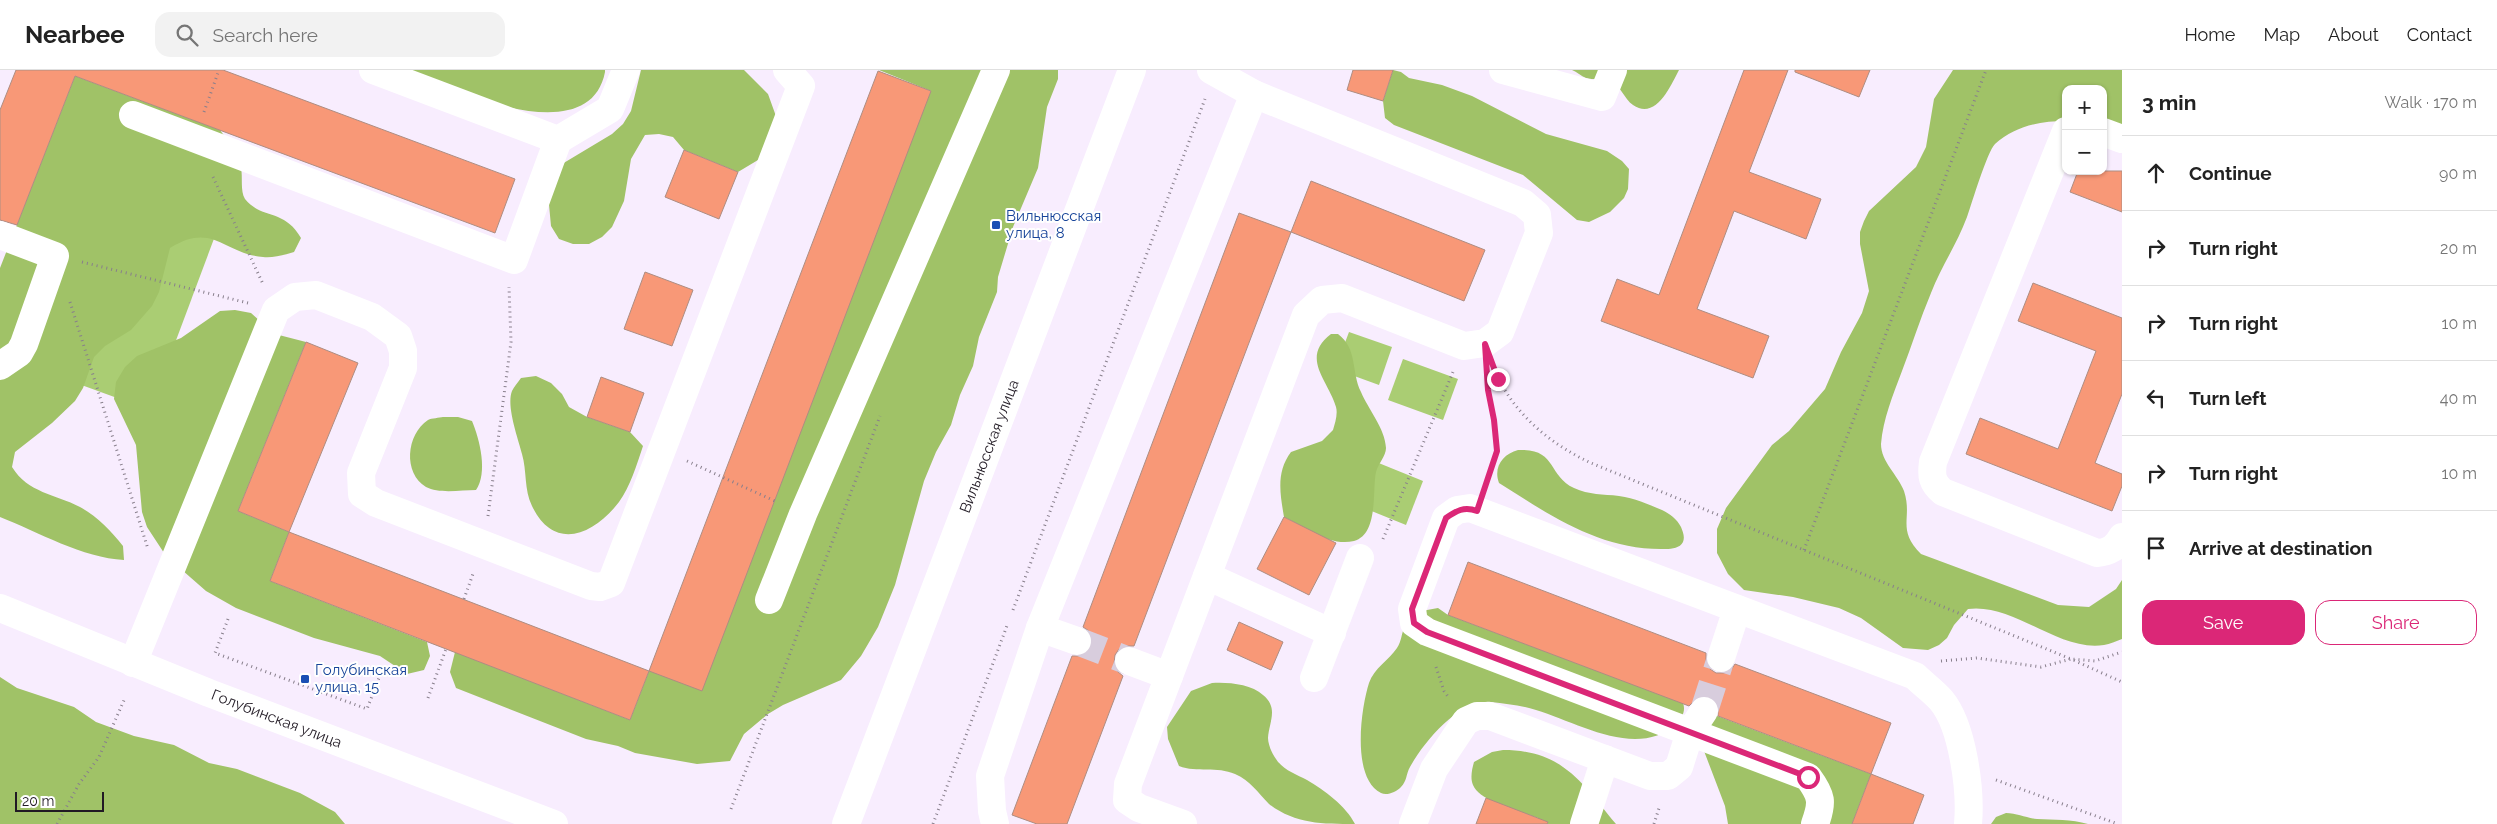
<!DOCTYPE html>
<html lang="en">
<head>
<meta charset="utf-8">
<style>
	:root { --surface:#fff; --page:#f2f2f2; --text:#222; --muted:#767676; --line:#e0e0e0; --accent:#db2777 }
	body { margin:0; font-family:Raleway,sans-serif; background:var(--page); color:var(--text) }
	.controls { position:absolute; right:15px; top:15px; display:grid; overflow:hidden; border-radius:10px; box-shadow:0 1px 4px #0004 }
	.controls button { width:45px; height:45px; display:grid; place-items:center; padding:0; border:0; border-bottom:1px solid var(--line); background:var(--surface); color:var(--text); font:25px sans-serif }
	.scale { position:absolute; left:15px; bottom:12px; width:89px; box-sizing:border-box; padding-left:5px; border:2px solid #211a24; border-top:0; font-size:14px; line-height:18px; white-space:nowrap; color:#211a24; -webkit-text-stroke:4px #fff; paint-order:stroke }
	.stop { position:absolute; width:15px; height:15px; margin:-11px; border:4px solid #db2777; border-radius:50%; background:#fff }
	.stop.end { background:#db2777; border-color:#fff; box-shadow:0 1px 5px #0008 }
	.list { margin:0; padding:0; list-style:none }
	h2 { display:flex; justify-content:space-between; align-items:center; height:65px; margin:0; padding:0 20px; font-size:21px }
	h2 small { font-size:16px; font-weight:400; color:var(--muted) }
	.list li { display:grid; grid-template-columns:32px 1fr auto; gap:15px; align-items:center; box-sizing:border-box; height:75px; padding:0 20px; border-top:1px solid var(--line) }
	.list b { display:block; font-size:19px; white-space:nowrap }
	.list em { font-size:16px; font-style:normal; color:var(--muted) }
	.actions { display:flex; gap:10px; padding:15px 20px }
	.actions a { flex:1; padding:11px 0; border:1px solid var(--accent); border-radius:15px; text-align:center; font-size:18px; color:var(--accent) }
	.actions .main { background:var(--accent); color:#fff }
	.icon { flex:none; width:28px; height:28px; fill:none; stroke:currentColor; stroke-width:2; stroke-linecap:round; stroke-linejoin:round }
	.map { position:relative; flex:none; width:2122px; height:754px; overflow:hidden }
	header { display:flex; align-items:center; gap:30px; box-sizing:border-box; height:70px; padding:0 25px; background:var(--surface); border-bottom:1px solid var(--line) }
	header strong { font-size:24px }
	nav { display:flex; gap:28px; margin-inline-start:auto; font-size:18px }
	.search { width:350px; height:45px; background:var(--page); display:flex; align-items:center; gap:12px; box-sizing:border-box; padding:0 18px; border-radius:15px; color:var(--muted); font-size:19px }
	main { display:flex }
	aside { flex:1; background:var(--surface) }
	.map>svg:first-child { display:block }
	.green { fill:#aacd73 }
	.forest { fill:#a0c267 }
	.building { fill:#f89877; stroke:#ad8d82 }
	.lines { fill:none; stroke-linecap:round; stroke-linejoin:round }
	.minor-tunnel { stroke:#d8cddd; stroke-width:28; stroke-dasharray:28 14; stroke-linecap:butt }
	.path { stroke:#887f8c; stroke-width:3; stroke-dasharray:1 4; stroke-linecap:butt }
	.minor { stroke:#fff; stroke-width:28 }
	.route { stroke:#db2777; stroke-width:6 }
	.transit-dot { fill:#1a4fb4; stroke:#fff; stroke-width:2 }
	.labels { text-anchor:middle; dominant-baseline:central; stroke-width:4; stroke-linejoin:round; paint-order:stroke }
	.transit-label { font-size:15px; fill:#164399; stroke:#fff; text-anchor:start }
	.street-label { font-size:15px; fill:#211a24; stroke:#fff }
</style>
</head>
<body>
<header>
<strong>Nearbee</strong>
<div class="search"><svg class="icon" aria-label="search" viewBox="0 0 24 24"><circle cx="10" cy="10" r="6"/><path d="M15 15l6 6"/></svg>Search here</div>
<nav><a>Home</a><a>Map</a><a>About</a><a>Contact</a></nav>
</header>
<main>
<div class="map">
<svg width="2122" height="754" viewBox="0 0 2122 754">
	<rect width="100%" height="100%" fill="#f8edfe"/>
	<g class="green">
		<path d="M134 126 218 158 150 340 65 309Z"/>
		<path d="M1349 262 1392 277 1379 315 1335 299Z"/>
		<path d="M1403 289 1458 309 1443 350 1388 330Z"/>
		<path d="M1354 383 1423 411 1406 455 1337 427Z"/>
	</g>
	<g class="forest">
		<path d="M402 0H605V2C589 84 447 18 402 0Z"/>
		<path d="M641 0H744L768 24 777 49 763 87 738 102 684 80 673 67 659 64 645 65 631 89 624 131 612 157 602 167 589 174H573L559 169 551 156 548 124 557 97 612 64 623 54 631 41Z"/>
		<path d="M879 0H1058V9L1047 37 1038 98 1013 157 998 207 997 222 979 267 973 296 960 325 951 355 936 382 924 411 895 515 878 557 861 586 841 610 783 635 768 644 744 664 730 691 697 694 635 683 618 676 586 669 456 618 450 602 455 582 630 650 649 601 931 21Z"/>
		<path d="M1393 0 1401 2 1409 8 1442 15 1472 26 1546 64 1607 81 1622 91 1629 99 1628 119 1624 128 1610 142 1589 152 1577 150 1523 105 1394 55 1385 48 1383 31Z"/>
		<path d="M1572 0H1679C1671 15 1656 51 1633 35 1624 29 1621 15 1609 10 1602 8 1593 10 1586 8 1581 6 1577 2 1572 0Z"/>
		<path d="M1953 0H2122V66L2103 59V19H2066V51C2040 51 2015 56 1995 74 1987 82 1972 133 1967 147 1957 174 1941 197 1931 223 1920 249 1912 275 1902 301 1893 325 1883 349 1881 374 1881 392 1898 405 1904 421 1913 448 1896 459 1921 484L2058 535 2089 537 2116 519 2122 510V569C2116 571 2110 574 2104 575 2058 582 2015 533 1968 539L1954 555 1947 568 1939 575 1928 580 1903 578 1861 548 1839 538 1793 527 1744 520 1728 504 1717 483V459L1726 438 1772 375 1789 361 1825 319 1841 282 1862 243 1869 221 1860 174V162L1864 151 1869 141 1916 97 1926 77 1934 29Z"/>
		<path d="M75 6 220 60C228 71 238 85 241 98 243 107 240 121 245 129 262 150 284 138 301 168L294 182C284 185 273 188 263 187 224 184 213 151 170 178L159 222 152 236 131 260 105 276 94 287 83 318 75 331 52 353 15 382 12 397C28 423 55 424 80 437 97 446 111 461 123 476L124 490C83 488 38 462 0 447V198Z"/>
		<path d="M235 240 251 243 275 264 306 272 238 441 289 462 270 511 427 572 430 586 424 600 407 604 380 586 314 568 236 538 206 521 166 486 147 457 142 442 136 375 114 329 116 312 125 297 137 286 181 268 220 241Z"/>
		<path d="M1331 264H1338C1358 279 1351 302 1361 322 1368 339 1385 358 1386 378 1386 386 1378 394 1376 402 1372 420 1379 464 1354 471 1330 477 1305 457 1284 447 1280 423 1276 402 1291 382L1322 371 1333 360C1335 353 1338 344 1336 337 1328 310 1300 288 1331 264Z"/>
		<path d="M536 306 551 313 562 324 569 337 587 347 630 362 643 376C637 394 630 417 619 432 594 465 554 482 532 436 524 420 527 401 522 384 518 368 506 336 512 321 514 317 518 312 521 308Z"/>
		<path d="M443 347H458L472 351C480 370 488 403 476 420 461 420 439 424 426 417 403 403 406 365 428 350 432 348 439 348 443 347Z"/>
		<path d="M1518 380C1557 378 1547 405 1574 418 1589 425 1603 424 1619 426 1635 428 1647 434 1662 440 1670 444 1677 449 1681 457 1683 462 1685 467 1683 472 1680 478 1672 479 1666 479 1602 481 1551 446 1499 413 1493 397 1503 384 1518 380Z"/>
		<path d="M1438 538 1448 545 1683 633C1686 641 1682 648 1677 653 1638 690 1579 653 1536 640 1521 635 1506 634 1491 632 1459 629 1424 672 1410 697 1406 704 1407 711 1401 717 1396 722 1387 726 1381 723 1351 708 1361 638 1369 613 1374 598 1389 590 1397 578 1402 571 1401 563 1405 557 1407 551 1412 546 1416 542Z"/>
		<path d="M0 607 17 618 74 637 96 652 134 666 174 675 209 693 237 699 300 723 335 742 345 754H0Z"/>
		<path d="M1212 613C1228 612 1251 614 1263 625 1279 638 1269 652 1268 668 1268 674 1272 684 1276 689 1283 700 1296 704 1307 710 1324 720 1346 736 1355 754 1322 754 1295 754 1269 734 1257 722 1251 711 1235 704 1217 696 1197 703 1179 696L1168 669 1167 657 1191 621Z"/>
		<path d="M1704 641 1871 704 1852 754H1728L1725 736 1704 681Z"/>
		<path d="M1503 680C1563 680 1582 713 1616 754H1536L1538 748C1522 742 1480 732 1473 715 1470 708 1472 699 1474 692L1492 682Z"/>
		<path d="M2006 743C2017 743 2026 748 2037 749 2054 750 2071 749 2088 754H1991L1996 747Z"/>
	</g>
	<g class="building">
		<path d="M16 0H223L515 109 495 163 75 6 17 155 0 150V40Z"/>
		<path d="M1353 0H1393L1383 31 1347 20Z"/>
		<path d="M1744 0H1788L1749 102 1821 129 1806 169 1734 141 1697 239 1769 266 1753 308 1601 251 1617 209 1659 225Z"/>
		<path d="M1795 0H1870L1859 27 1795 2Z"/>
		<path d="M878 1 931 21 702 621 649 601Z"/>
		<path d="M684 80 738 102 719 149 665 127Z"/>
		<path d="M2078 101H2122V142L2070 122Z"/>
		<path d="M1311 111 1485 180 1464 231 1291 162Z"/>
		<path d="M1239 143 1291 162 1134 576H1126L1119 579 1115 585 1114 594 1117 601 1123 606 1067 754H1037L1012 745 1072 586H1080L1087 583 1092 577V568L1089 561 1083 557Z"/>
		<path d="M645 202 693 220 672 276 624 259Z"/>
		<path d="M2033 213 2122 248V324L2095 393 2122 404V416L2112 441 1966 384 1980 348 2058 379 2096 281 2018 251Z"/>
		<path d="M306 272 358 293 289 462 238 441Z"/>
		<path d="M601 307 644 323 630 362 587 347Z"/>
		<path d="M1284 447 1336 473 1309 525 1257 499Z"/>
		<path d="M289 462 649 601 630 650 270 511Z"/>
		<path d="M1468 492 1706 583V592L1710 599 1716 603H1725L1731 600 1735 594 1891 653 1871 704 1718 646V635L1712 628 1705 626 1698 627 1689 636 1448 545Z"/>
		<path d="M1239 552 1283 572 1271 600 1227 580Z"/>
		<path d="M1871 704 1924 725 1913 754H1852Z"/>
		<path d="M1486 728 1548 752 1547 754H1476Z"/>
	</g>
	<g class="lines">
		<g class="minor-tunnel">
			<path d="M1077 571 1129 591"/>
			<path d="M1704 641 1721 588"/>
		</g>
		<g class="path">
			<path d="M204 42 219 0"/>
			<path d="M213 107 263 214"/>
			<path d="M82 192 248 233"/>
			<path d="M70 232 148 479"/>
			<path d="M1494 298C1511 342 1550 374 1591 393L2071 589 2095 591 2122 582"/>
			<path d="M687 391 777 432"/>
			<path d="M1486 414 1497 381 1487 301"/>
			<path d="M488 446 511 272 509 217"/>
			<path d="M1383 469 1453 302"/>
			<path d="M1804 480 1986 0"/>
			<path d="M464 529 474 501"/>
			<path d="M1013 540 1205 29"/>
			<path d="M228 549 215 583 367 639 379 608"/>
			<path d="M1941 591 1977 588 2041 597 2071 589 2122 612"/>
			<path d="M1436 597 1444 621 1449 628"/>
			<path d="M428 628 446 579"/>
			<path d="M1996 710 2118 754"/>
			<path d="M731 739 880 346"/>
			<path d="M57 754 79 714 99 687 125 628"/>
			<path d="M933 754 1008 553"/>
			<path d="M1654 754 1660 735"/>
		</g>
		<g class="minor">
			<path d="M373 0 558 70 610 39 626 0"/>
			<path d="M1503 0 1602 27 1613 0"/>
			<path d="M133 45 514 190 558 70"/>
			<path d="M2066 61 1933 392C1931 406 1932 413 1943 422L2097 483C2109 482 2116 478 2122 467"/>
			<path d="M2103 62 2122 69"/>
			<path d="M0 165 55 186 24 274 19 283 0 296"/>
			<path d="M1207 506 1332 563"/>
			<path d="M769 530 803 444 996 0"/>
			<path id="s1" d="M0 538 209 623 554 754"/>
			<path d="M1040 558 1077 571"/>
			<path d="M1721 588 1737 539"/>
			<path d="M1129 591 1169 606"/>
			<path d="M133 593 276 240 295 227 316 225 372 247 398 266 403 281V298L361 403 362 424 376 433 591 516 600 517 611 513 801 16 787 0"/>
			<path d="M1314 608 1360 488"/>
			<path id="s2" d="M846 754 1132 0"/>
			<path d="M995 754 992 741 990 706 1040 558 1254 24 1211 0"/>
			<path d="M1183 754 1139 738 1127 730 1128 714 1306 245 1322 230 1342 228 1464 276 1485 273 1500 262 1539 163 1537 145 1523 133 1254 24"/>
			<path d="M1413 754 1434 699 1466 651 1477 646H1490L1650 706H1668L1679 697 1690 662 1704 641"/>
			<path d="M1584 754 1605 689"/>
			<path d="M1815 754C1823 732 1822 726 1808 707L1427 562 1414 553 1412 539 1446 448 1457 440 1470 438 1915 606C1923 614 1933 621 1941 630 1963 656 1971 721 1968 754"/>
		</g>
	</g>
	<g class="lines">
		<path class="route" d="M1498 309 1485 274 1488 320 1494 350 1497 381 1477 441C1464 436 1456 441 1446 448L1412 539 1414 553 1427 562 1808 707"/>
	</g>
	<g class="transit-dot">
		<rect x="991" y="150" width="10" height="10" rx="2.5"/>
		<rect x="300" y="604" width="10" height="10" rx="2.5"/>
	</g>
	<g class="labels">
		<g class="transit-label">
			<text x="1006" y="146">Вильнюсская<tspan x="1006" dy="17">улица, 8</tspan></text>
			<text x="315" y="600">Голубинская<tspan x="315" dy="17">улица, 15</tspan></text>
		</g>
		<g class="street-label">
			<text stroke="none"><textPath href="#s2" startOffset="404">Вильнюсская улица</textPath></text>
			<text stroke="none"><textPath href="#s1" startOffset="298">Голубинская улица</textPath></text>
		</g>
	</g>
</svg>
<div class="controls">
<button>+</button>
<button>−</button>
</div>
<div class="scale">20 m</div>
<div class="stop" style="left:1808px;top:707px"></div>
<div class="stop end" style="left:1498px;top:309px"></div>
</div>
<aside>
<h2>3 min<small>Walk · 170 m</small></h2>
<ul class="list">
<li><svg class="icon" aria-label="ahead" viewBox="0 0 24 24"><path d="M12 20V5M6 11l6-6 6 6"/></svg><div><b>Continue</b></div><em>90 m</em></li>
<li><svg class="icon" aria-label="right" viewBox="0 0 24 24"><path d="M7 20v-9h11M14 6l5 5-5 5"/></svg><div><b>Turn right</b></div><em>20 m</em></li>
<li><svg class="icon" aria-label="right" viewBox="0 0 24 24"><path d="M7 20v-9h11M14 6l5 5-5 5"/></svg><div><b>Turn right</b></div><em>10 m</em></li>
<li><svg class="icon" aria-label="left" viewBox="0 0 24 24"><path d="M17 20v-9H6M10 6l-5 5 5 5"/></svg><div><b>Turn left</b></div><em>40 m</em></li>
<li><svg class="icon" aria-label="right" viewBox="0 0 24 24"><path d="M7 20v-9h11M14 6l5 5-5 5"/></svg><div><b>Turn right</b></div><em>10 m</em></li>
<li><svg class="icon" aria-label="arrive" viewBox="0 0 24 24"><path d="M6 21V4h12l-3 4 3 4H6"/></svg><div><b>Arrive at destination</b></div></li>
</ul>
<div class="actions"><a class="main">Save</a><a>Share</a></div>
</aside>
</main>
</body>
</html>
